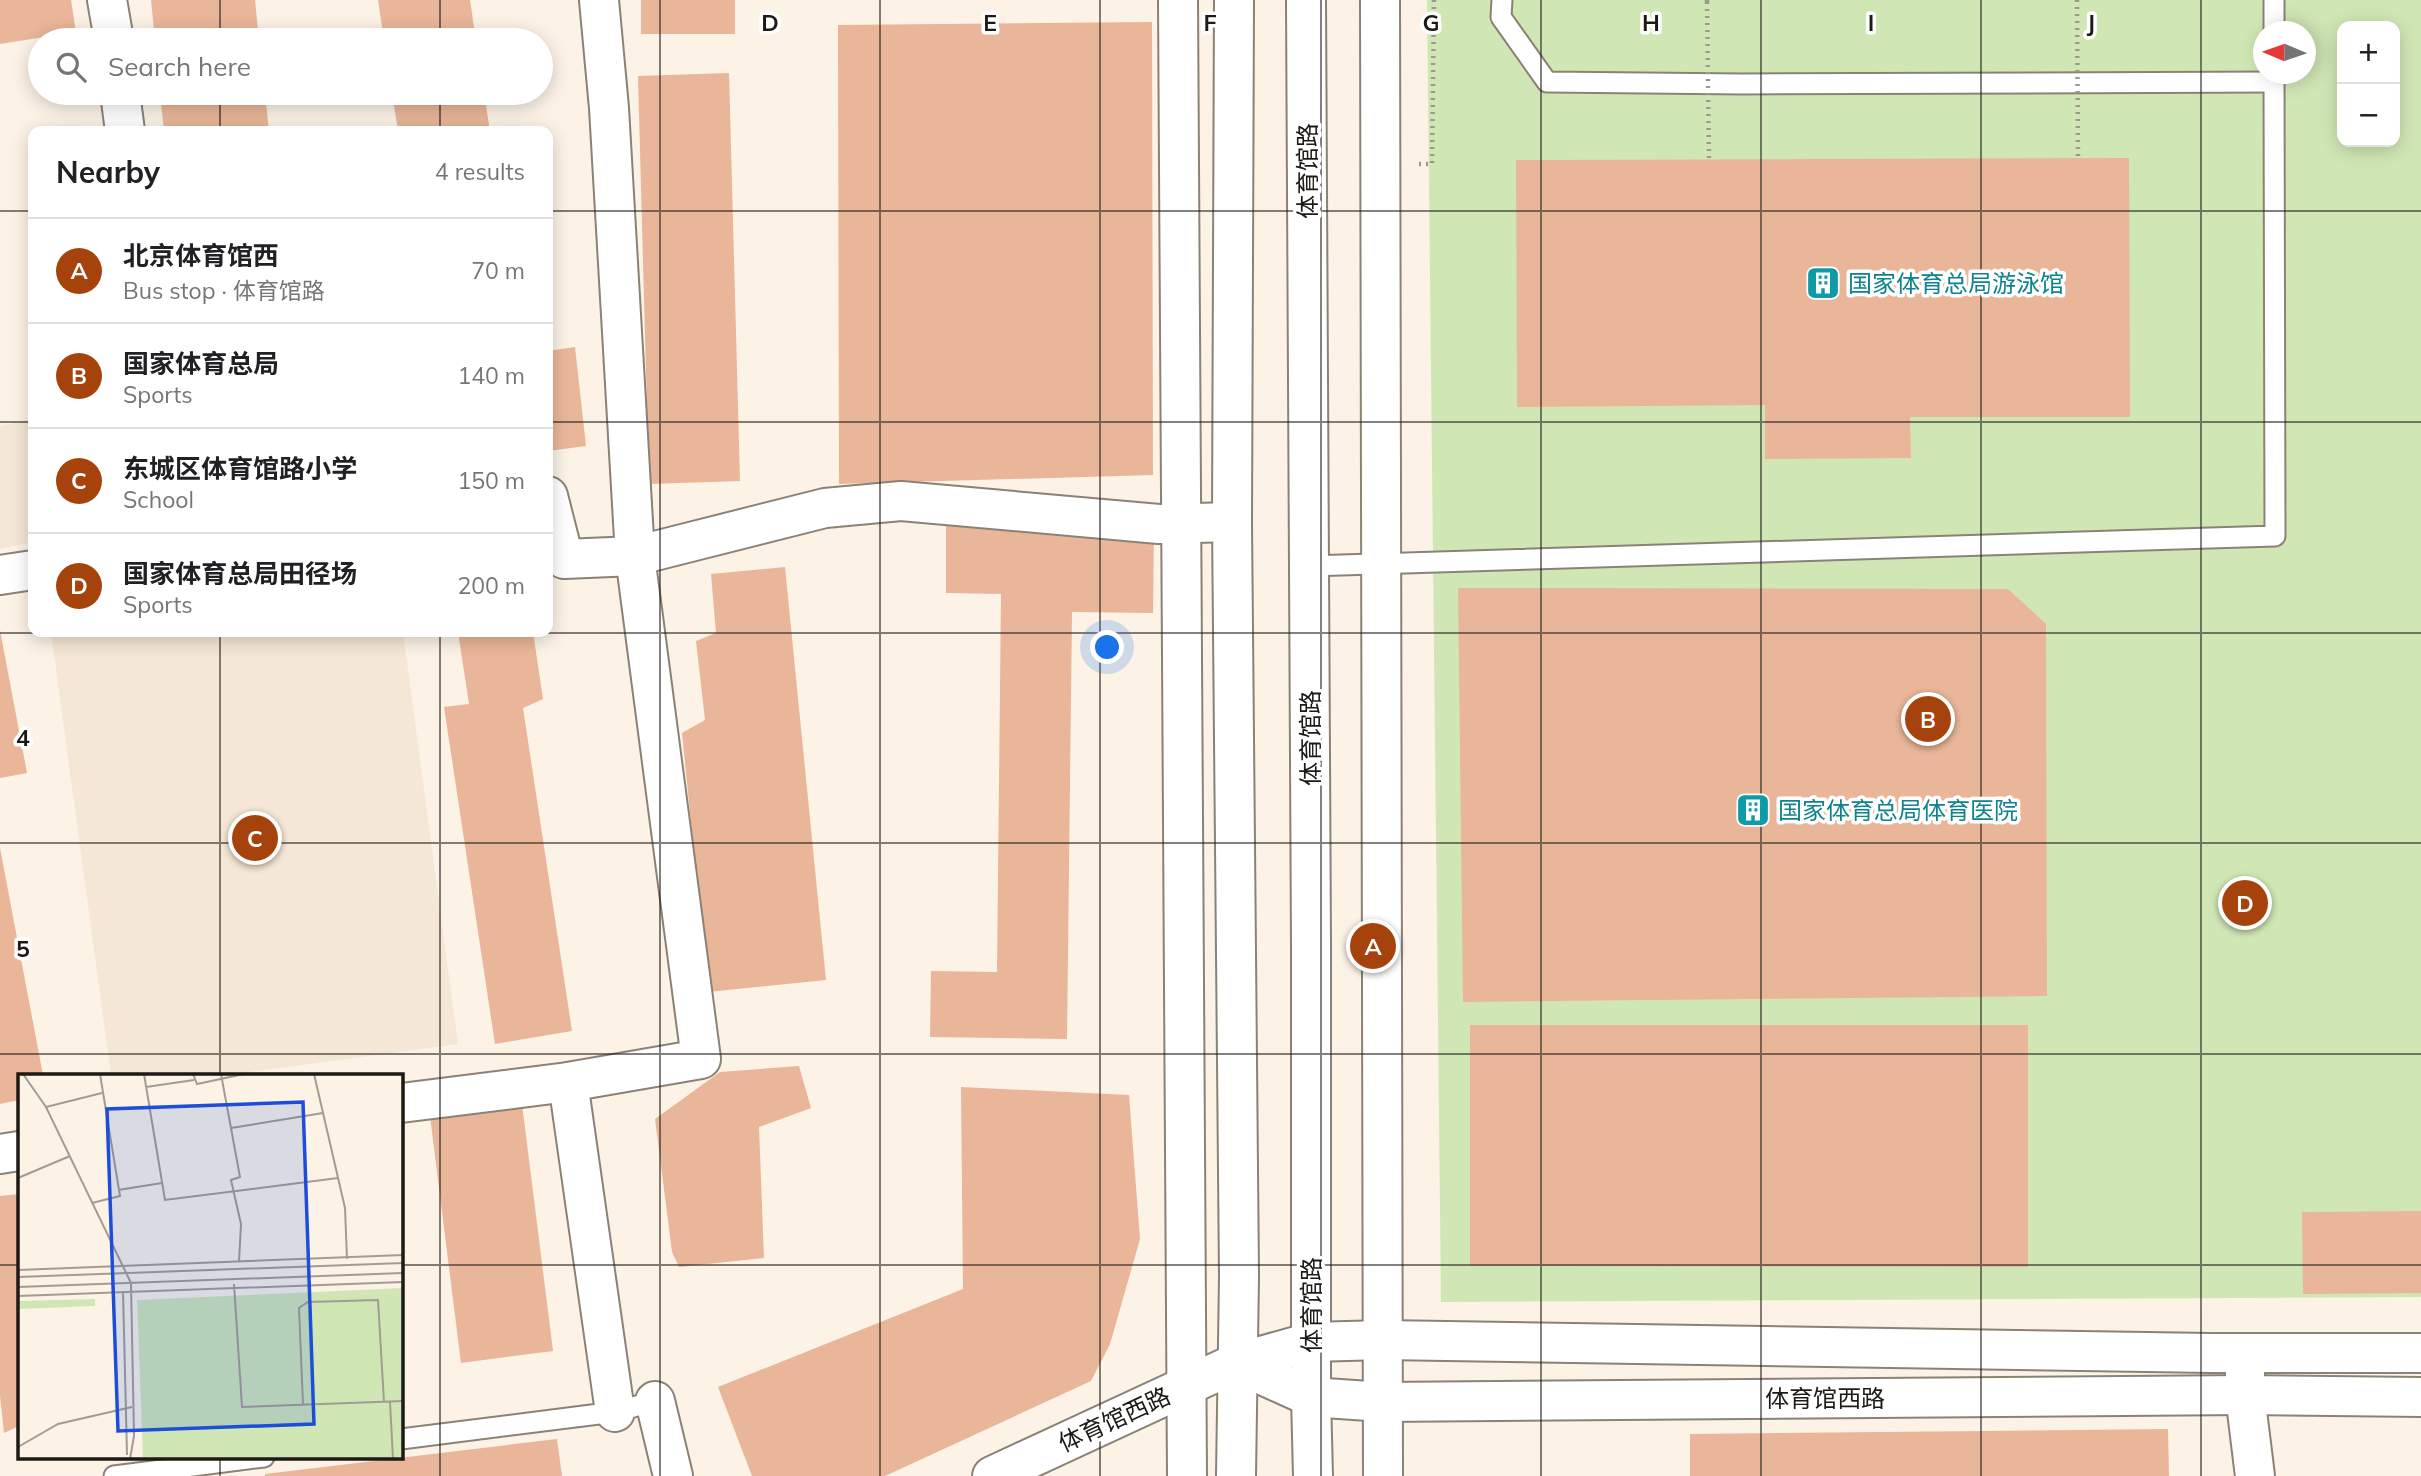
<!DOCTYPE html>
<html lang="en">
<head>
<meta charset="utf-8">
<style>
	:root { --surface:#fff; --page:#f6f6f6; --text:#202124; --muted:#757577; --line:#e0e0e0; --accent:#a6430d }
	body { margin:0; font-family:Mulish,"Noto Sans SC",sans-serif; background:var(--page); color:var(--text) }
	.controls { position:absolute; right:21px; top:21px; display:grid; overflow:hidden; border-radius:14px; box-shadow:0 4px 18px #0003 }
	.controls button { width:63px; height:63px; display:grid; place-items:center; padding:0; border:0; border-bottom:2px solid var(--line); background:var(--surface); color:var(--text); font:35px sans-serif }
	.compass { position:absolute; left:2253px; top:21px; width:63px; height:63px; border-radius:50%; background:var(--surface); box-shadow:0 4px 18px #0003; rotate:272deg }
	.you { position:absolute; left:1108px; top:648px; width:24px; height:24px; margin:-18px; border:5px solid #fff; border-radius:50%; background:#1a73e8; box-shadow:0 0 0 10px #1a73e833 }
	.badge { display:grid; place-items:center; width:46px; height:46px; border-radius:50%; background:var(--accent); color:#fff; font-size:23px; font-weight:700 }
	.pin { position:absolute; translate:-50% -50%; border:4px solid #fff; box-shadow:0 2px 7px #0006 }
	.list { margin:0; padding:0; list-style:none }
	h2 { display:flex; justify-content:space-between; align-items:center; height:91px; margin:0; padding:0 28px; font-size:30px }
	h2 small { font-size:23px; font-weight:400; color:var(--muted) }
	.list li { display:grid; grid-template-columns:46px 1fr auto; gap:21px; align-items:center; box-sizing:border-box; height:105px; padding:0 28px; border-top:2px solid var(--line) }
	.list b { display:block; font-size:26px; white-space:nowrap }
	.list p { margin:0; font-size:23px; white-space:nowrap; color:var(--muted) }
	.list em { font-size:23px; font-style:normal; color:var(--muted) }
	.icon { flex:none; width:38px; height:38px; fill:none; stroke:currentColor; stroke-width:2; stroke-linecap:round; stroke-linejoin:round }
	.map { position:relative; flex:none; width:2421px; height:1476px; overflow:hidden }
	.search { position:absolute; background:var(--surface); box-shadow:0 4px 18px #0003; left:28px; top:28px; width:525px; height:77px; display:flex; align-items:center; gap:18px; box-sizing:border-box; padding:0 24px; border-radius:38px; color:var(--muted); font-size:26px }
	.panel { position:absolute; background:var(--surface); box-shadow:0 4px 18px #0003; left:28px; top:126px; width:525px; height:511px; border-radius:14px }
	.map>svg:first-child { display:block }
	.built { fill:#f5e7d5 }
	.green { fill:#d0e7b5; fill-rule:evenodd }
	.building { fill:#e9b699 }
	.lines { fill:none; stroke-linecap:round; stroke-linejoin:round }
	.lane-casing { stroke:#8b8277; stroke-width:23 }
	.street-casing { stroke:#8b8277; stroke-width:42 }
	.secondary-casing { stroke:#8b8277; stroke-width:42 }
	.path { stroke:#9f988f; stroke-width:4.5; stroke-dasharray:2 5; stroke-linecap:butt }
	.lane { stroke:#fff; stroke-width:19 }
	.street { stroke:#fff; stroke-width:38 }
	.secondary { stroke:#fff; stroke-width:38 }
	.path-bridge { stroke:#9f988f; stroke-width:4.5; stroke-dasharray:2 5; stroke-linecap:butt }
	.grid { fill:none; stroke:#1d1a16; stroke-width:2; stroke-opacity:0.55 }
	.labels { text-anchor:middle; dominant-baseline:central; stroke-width:7; stroke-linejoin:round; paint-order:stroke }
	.street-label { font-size:24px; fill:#1d1a16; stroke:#fff }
	.culture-label { font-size:24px; fill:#0d838f; stroke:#fff; text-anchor:start }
	.inset-road { fill:none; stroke:#a39c93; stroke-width:2 }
	.view { fill:#1d4ed8; fill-opacity:0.15; stroke:#1d4ed8; stroke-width:3.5 }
	.inset-edge { fill:none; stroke:#1d1a16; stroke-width:3.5 }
	.grid-label { font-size:23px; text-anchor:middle; font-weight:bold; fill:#1d1a16; stroke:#fff; stroke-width:7; stroke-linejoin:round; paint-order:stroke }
</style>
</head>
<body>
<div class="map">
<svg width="2421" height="1476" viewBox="0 0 2421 1476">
	<rect width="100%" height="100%" fill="#fcf2e6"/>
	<g class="built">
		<path d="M33 419V542L0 549V426Z"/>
		<path d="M51 632H403L458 1044 227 1075H111Z"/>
	</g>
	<path class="green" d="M1427 0H2421V1297L1441 1302ZM2342 26H2395V142H2342ZM2264 32H2306V74H2264Z"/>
	<g class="building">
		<path d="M0 0H71L76 32 0 44Z"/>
		<path d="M151 0H255L259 40H155Z"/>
		<path d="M378 0H470L476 40H384Z"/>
		<rect x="641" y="0" width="94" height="34"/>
		<path d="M1152 22 1153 475 839 484 838 25Z"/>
		<path d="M729 73 740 481 649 484 638 76Z"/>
		<path d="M160 93H265L269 131H164Z"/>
		<path d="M392 93H484L490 131H398Z"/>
		<path d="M2129 158 2130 417H1910L1911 458 1765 459V405L1517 407 1516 160Z"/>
		<path d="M575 347 586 446 548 451V351Z"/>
		<path d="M946 522 1154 525 1153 613 1072 612 1067 1039 930 1037 931 971 997 972 1001 594 946 593Z"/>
		<path d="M785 567 826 980 708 992 682 733 705 720 696 641 716 633 711 574Z"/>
		<path d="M1458 588 2008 589 2046 624 2047 996 1463 1002Z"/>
		<path d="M0 630 27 773 0 778Z"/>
		<path d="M458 632H533L543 699 523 708 572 1031 495 1044 444 707 469 704Z"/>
		<path d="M0 848 43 1075H19V1100L0 1104Z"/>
		<path d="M1470 1025H2028V1267L1470 1266Z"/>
		<path d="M799 1066 811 1108 759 1127 764 1258 679 1267 672 1252 655 1119 720 1072Z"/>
		<path d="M961 1087 1129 1095 1140 1239 1110 1344 1091 1381 885 1476H752L718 1387 963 1289Z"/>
		<path d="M522 1104 553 1351 461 1363 430 1116Z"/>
		<path d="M19 1194V1426L4 1433 0 1395V1196Z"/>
		<path d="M2421 1211V1293L2303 1294 2302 1212Z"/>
		<path d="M2168 1429 2169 1476H1690V1434Z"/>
		<path d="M557 1439 562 1476H265V1474Z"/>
	</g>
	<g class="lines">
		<g class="lane-casing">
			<g id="lane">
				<path d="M1502 0 1501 17 1547 82 1743 84 2274 82"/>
				<path d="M2274 0V32"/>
				<path d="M1309 566 2275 536 2274 74"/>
				<path d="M401 1439 615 1412 655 1401"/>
				<path d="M114 1476 264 1457"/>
			</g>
		</g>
		<g class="street-casing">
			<g id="street">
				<path d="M107 0 114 40"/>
				<path d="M120 93 125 131"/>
				<path d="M548 496 564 559 635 556 825 508 901 501 1159 524 1232 522"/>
				<path d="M0 575 33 570"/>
				<path d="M568 1082 615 1412"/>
				<path d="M401 1103 568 1082 701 1059 635 556 609 108 599 0"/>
				<path d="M0 1154 19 1151"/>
				<path d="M1236 1363 1311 1397 1383 1402 2245 1395 2421 1397"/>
				<path d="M2245 1368V1395L2255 1476"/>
				<path d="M655 1401 673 1476"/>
				<path d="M992 1476 1236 1363 1311 1342 1383 1340 2211 1353H2421"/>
			</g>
		</g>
		<g class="secondary-casing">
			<g id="secondary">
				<path d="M1178 0 1187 1476"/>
				<path d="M1234 0 1232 522 1239 1277 1236 1476"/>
				<path d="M1306 0 1311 946V1397L1313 1476"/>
				<path d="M1380 0 1383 1476"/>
			</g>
		</g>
		<g class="path">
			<path d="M1707 2V0"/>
			<path d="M1419 164H1432L1434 0"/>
		</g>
		<use href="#lane" class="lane"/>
		<use href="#street" class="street"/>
		<use href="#secondary" class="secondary"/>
		<g class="path-bridge">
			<path d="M2077 0 2078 158"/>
			<path d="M1707 2 1709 160"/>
		</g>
	</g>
	<path class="grid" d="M220 0V40M440 0V40M660 0V1476M880 0V1476M1100 0V1476M1321 0V1476M1541 0V1476M1761 0V1476M1981 0V1476M2201 0V1476M220 93V131M440 93V131M0 211H33M548 211H2421M0 422H33M548 422H2421M220 632V1075M440 632V1476M0 633H2421M0 843H2421M0 1054H2421M0 1265H19M401 1265H2421M220 1457V1476"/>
	<defs>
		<g id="building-square" transform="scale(1.75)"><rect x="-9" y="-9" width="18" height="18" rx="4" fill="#0f9aa8" stroke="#fff"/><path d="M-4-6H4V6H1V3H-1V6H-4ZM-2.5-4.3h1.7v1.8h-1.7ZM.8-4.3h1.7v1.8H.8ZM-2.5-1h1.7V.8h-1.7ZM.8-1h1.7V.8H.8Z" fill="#fff"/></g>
	</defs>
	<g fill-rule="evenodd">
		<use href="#building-square" x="1823" y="283"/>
		<use href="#building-square" x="1753" y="810"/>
	</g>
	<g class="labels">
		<g class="street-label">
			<text transform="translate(1307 171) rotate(-90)">体育馆路</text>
			<text transform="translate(1310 738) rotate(-90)">体育馆路</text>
			<text transform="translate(1311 1305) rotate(-90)">体育馆路</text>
			<text x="1825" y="1398">体育馆西路</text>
			<text transform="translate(1114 1419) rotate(-25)">体育馆西路</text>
		</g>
		<g class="culture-label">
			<text x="1848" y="283">国家体育总局游泳馆</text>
			<text x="1778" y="810">国家体育总局体育医院</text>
		</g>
	</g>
	<g transform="translate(18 1074)">
		<rect width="385" height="385" fill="#fcf2e6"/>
		<path d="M385 214V385H125L119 226ZM77 225V232L0 235V227Z" fill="#d0e7b5"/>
		<path class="inset-road" d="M5 0 28 33 113 209 116 362 112 385M126 0 147 126 320 104M175 0 179 10 226 0M203 0 222 103 213 106 223 150 221 188M296 0 327 134 329 185M128 13 176 6M28 33 84 19M213 54 305 39M0 104 52 82M100 116 144 109M74 129 102 122 82 0M0 196 385 181M0 203 385 189M216 210 224 333 385 327M0 213 385 199M105 217 109 381M0 222 385 208M372 328 375 385M285 331 281 234 290 228 360 226 366 328M0 373 40 350 114 333"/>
		<path class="view" d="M285 28 296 350 100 357 89 35Z"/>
		<rect width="385" height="385" class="inset-edge"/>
	</g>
	<g class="grid-label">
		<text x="770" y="31">D</text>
		<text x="990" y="31">E</text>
		<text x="1210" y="31">F</text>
		<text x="1431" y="31">G</text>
		<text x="1651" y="31">H</text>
		<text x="1871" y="31">I</text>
		<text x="2091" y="31">J</text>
		<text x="23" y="746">4</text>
		<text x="23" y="957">5</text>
	</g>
</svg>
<div class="controls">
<button>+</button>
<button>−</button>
</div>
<svg class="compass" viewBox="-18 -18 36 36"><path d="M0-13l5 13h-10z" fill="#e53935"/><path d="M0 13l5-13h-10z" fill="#757577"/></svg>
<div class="you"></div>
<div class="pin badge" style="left:1373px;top:946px">A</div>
<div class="pin badge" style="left:1928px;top:719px">B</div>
<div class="pin badge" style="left:255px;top:838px">C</div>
<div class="pin badge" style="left:2245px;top:903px">D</div>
<div class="search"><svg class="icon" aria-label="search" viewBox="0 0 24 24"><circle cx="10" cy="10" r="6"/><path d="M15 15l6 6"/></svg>Search here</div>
<section class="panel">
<h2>Nearby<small>4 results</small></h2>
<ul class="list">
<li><span class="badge">A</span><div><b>北京体育馆西</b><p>Bus stop · 体育馆路</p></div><em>70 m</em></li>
<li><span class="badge">B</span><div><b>国家体育总局</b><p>Sports</p></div><em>140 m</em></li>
<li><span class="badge">C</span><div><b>东城区体育馆路小学</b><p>School</p></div><em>150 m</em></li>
<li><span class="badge">D</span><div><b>国家体育总局田径场</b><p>Sports</p></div><em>200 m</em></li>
</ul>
</section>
</div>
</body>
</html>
